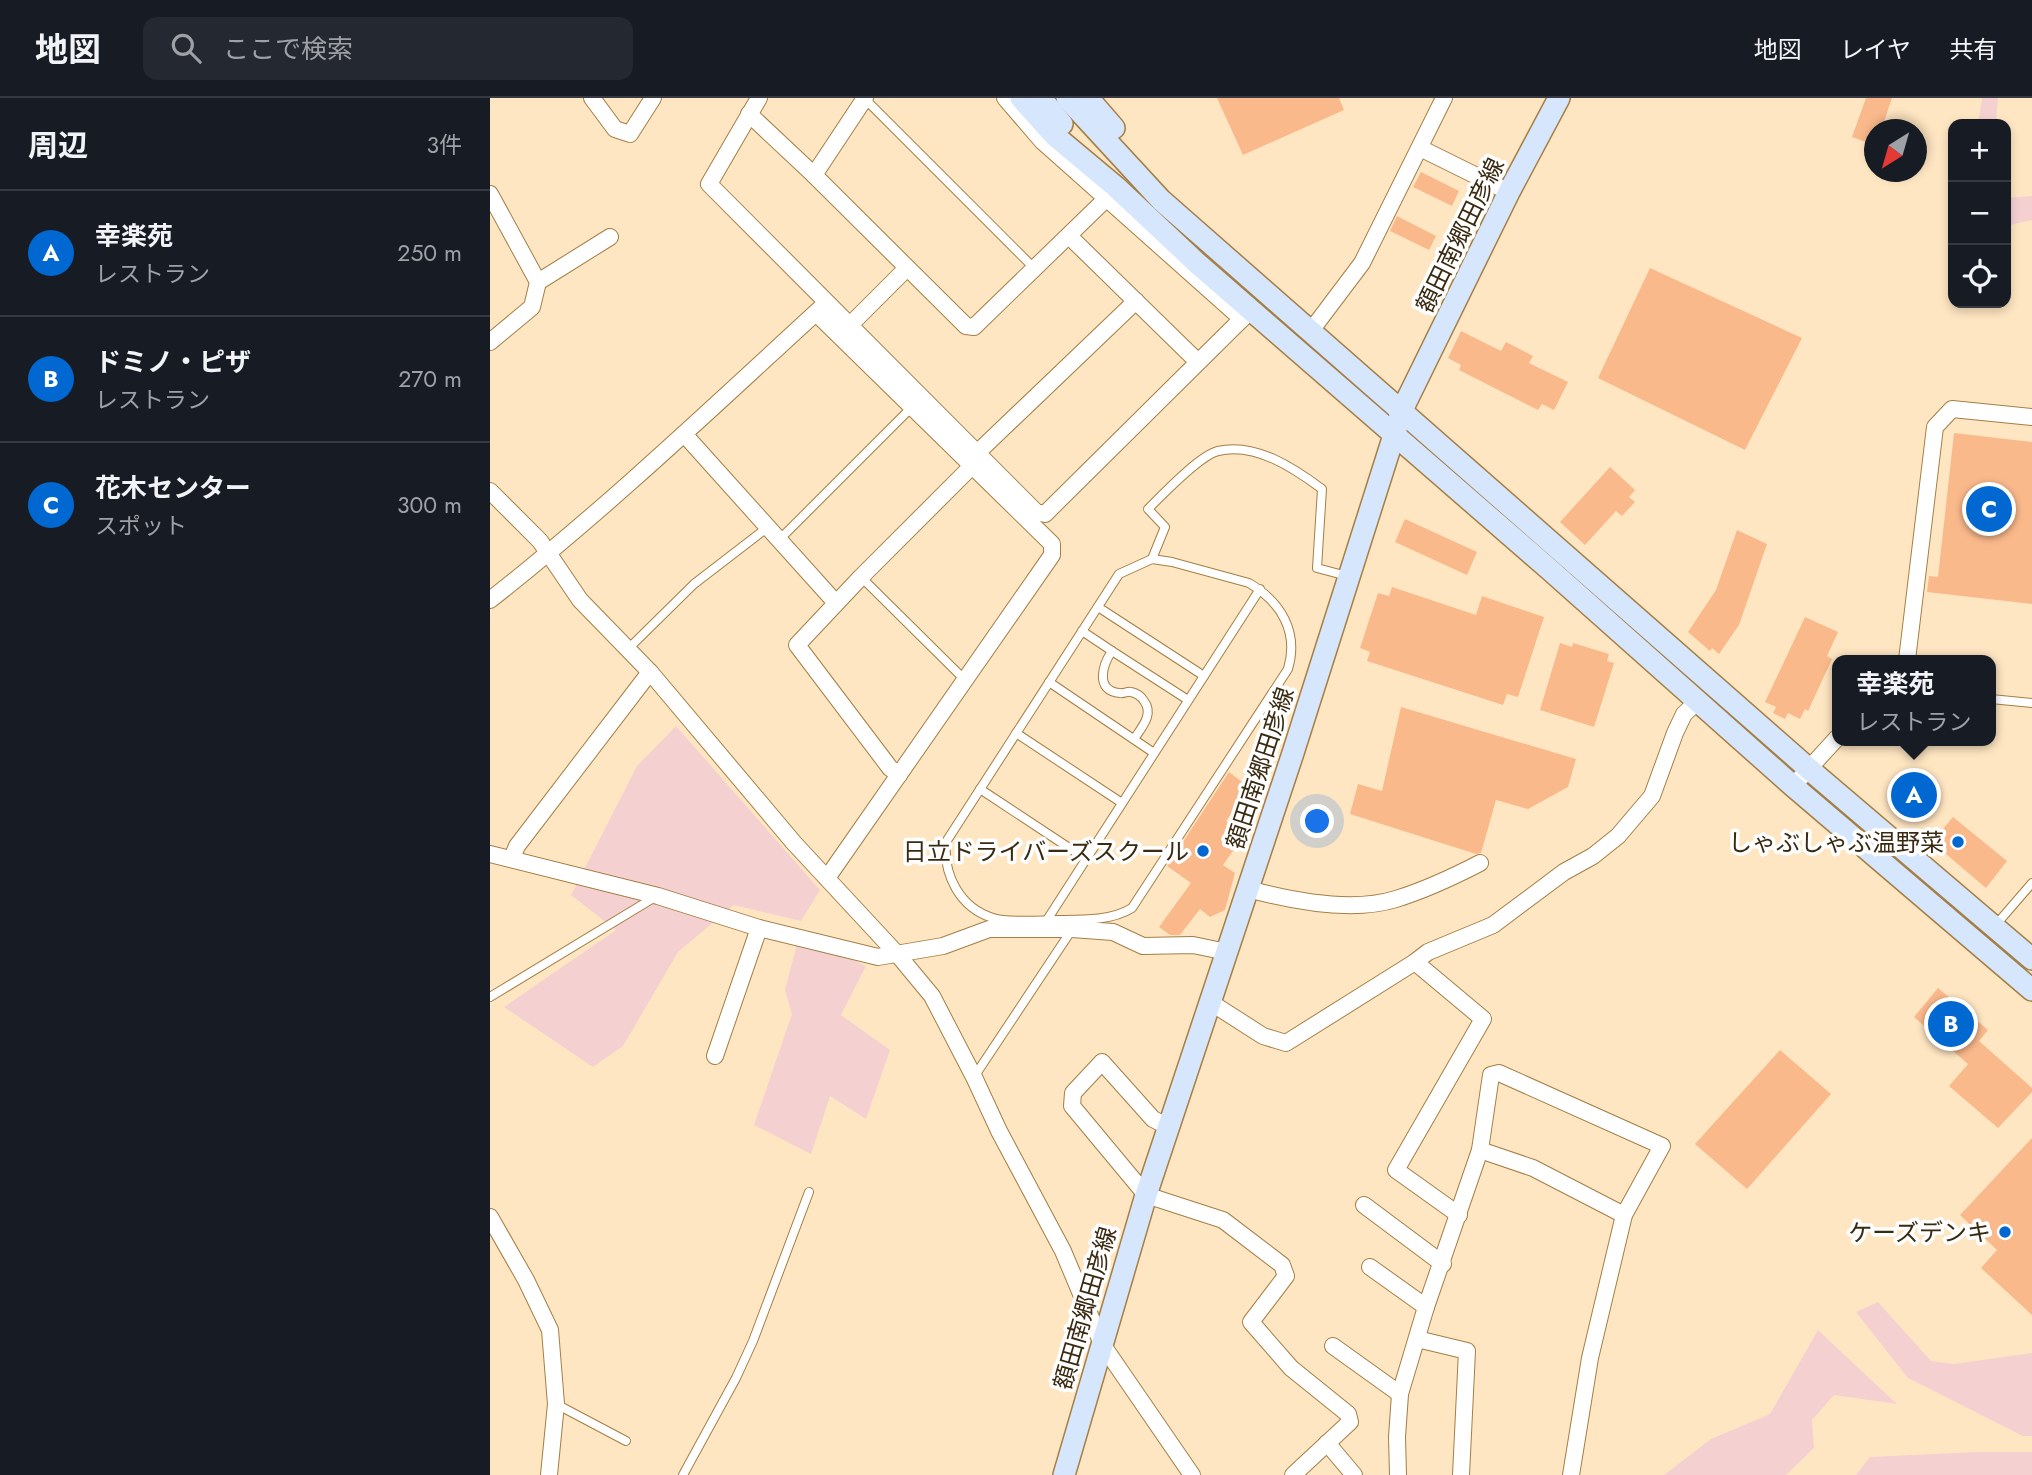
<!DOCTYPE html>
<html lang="ja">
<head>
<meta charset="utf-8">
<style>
	:root { --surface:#171b24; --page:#242831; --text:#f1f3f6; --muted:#9ea1a6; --line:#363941; --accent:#0068d0 }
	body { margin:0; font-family:Jost,"Noto Sans JP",sans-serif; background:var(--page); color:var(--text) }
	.controls { position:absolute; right:21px; top:21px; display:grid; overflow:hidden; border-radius:14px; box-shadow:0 4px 10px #0003 }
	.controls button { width:63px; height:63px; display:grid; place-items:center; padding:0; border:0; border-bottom:2px solid var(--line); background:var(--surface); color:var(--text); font:35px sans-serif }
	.compass { position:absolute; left:1374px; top:21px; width:63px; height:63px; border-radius:50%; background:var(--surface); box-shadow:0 4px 10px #0003; rotate:217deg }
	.you { position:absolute; left:828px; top:724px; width:24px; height:24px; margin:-18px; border:5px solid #fff; border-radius:50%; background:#1a73e8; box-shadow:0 0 0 10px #1a73e833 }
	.badge { display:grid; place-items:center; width:46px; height:46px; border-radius:50%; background:var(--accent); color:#fff; font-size:23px; font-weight:700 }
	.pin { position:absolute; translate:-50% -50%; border:4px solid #fff; box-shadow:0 2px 7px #0006 }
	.popup { position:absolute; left:1342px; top:557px; width:164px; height:91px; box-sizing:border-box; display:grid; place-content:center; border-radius:14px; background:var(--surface); filter:drop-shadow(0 2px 5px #0005); font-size:23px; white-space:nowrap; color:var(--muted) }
	.popup b { font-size:26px; color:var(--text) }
	.popup::after { content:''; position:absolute; left:50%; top:100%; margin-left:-14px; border:14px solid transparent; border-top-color:var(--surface) }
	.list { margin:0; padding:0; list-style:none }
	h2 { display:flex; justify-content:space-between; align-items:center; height:91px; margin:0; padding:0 28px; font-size:30px }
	h2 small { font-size:23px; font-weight:400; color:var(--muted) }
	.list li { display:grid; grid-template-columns:46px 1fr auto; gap:21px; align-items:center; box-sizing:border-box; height:126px; padding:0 28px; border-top:2px solid var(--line) }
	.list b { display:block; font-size:26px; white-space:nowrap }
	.list p { margin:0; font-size:23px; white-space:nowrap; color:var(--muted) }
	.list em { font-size:23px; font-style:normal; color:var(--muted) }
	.icon { flex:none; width:38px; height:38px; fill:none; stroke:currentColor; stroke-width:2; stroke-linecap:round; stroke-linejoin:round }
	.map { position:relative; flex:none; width:1542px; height:1377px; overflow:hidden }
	header { display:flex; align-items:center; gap:42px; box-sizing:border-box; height:98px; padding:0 35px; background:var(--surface); border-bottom:2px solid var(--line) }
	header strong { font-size:33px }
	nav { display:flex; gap:38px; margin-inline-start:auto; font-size:24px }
	.search { width:490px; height:63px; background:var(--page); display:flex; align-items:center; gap:18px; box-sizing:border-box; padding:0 24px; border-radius:14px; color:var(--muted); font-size:26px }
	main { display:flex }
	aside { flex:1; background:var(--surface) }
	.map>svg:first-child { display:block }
	.green { fill:#f5d0d1 }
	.building { fill:#fab98b }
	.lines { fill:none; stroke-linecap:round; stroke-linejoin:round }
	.lane-casing { stroke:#a47e44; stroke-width:10 }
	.street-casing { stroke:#a47e44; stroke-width:18 }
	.secondary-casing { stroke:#a47e44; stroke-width:24 }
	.lane { stroke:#fff; stroke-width:8 }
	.street { stroke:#fff; stroke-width:16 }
	.secondary { stroke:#d6e6fc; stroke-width:21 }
	.poi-dot { fill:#0068d0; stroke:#fff; stroke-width:2.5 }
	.labels { text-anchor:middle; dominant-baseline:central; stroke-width:7; stroke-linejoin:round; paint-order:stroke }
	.street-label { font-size:24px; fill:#3a2a11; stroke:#fff }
	.poi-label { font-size:24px; fill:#3a2a11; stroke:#fff; text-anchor:end }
</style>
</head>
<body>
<header>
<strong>地図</strong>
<div class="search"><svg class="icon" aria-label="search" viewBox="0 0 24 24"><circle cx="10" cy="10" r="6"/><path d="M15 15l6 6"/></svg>ここで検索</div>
<nav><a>地図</a><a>レイヤ</a><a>共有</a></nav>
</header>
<main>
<aside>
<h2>周辺<small>3件</small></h2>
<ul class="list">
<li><span class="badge">A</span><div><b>幸楽苑</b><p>レストラン</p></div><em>250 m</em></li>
<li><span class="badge">B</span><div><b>ドミノ・ピザ</b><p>レストラン</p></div><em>270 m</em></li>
<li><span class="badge">C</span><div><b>花木センター</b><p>スポット</p></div><em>300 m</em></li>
</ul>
</aside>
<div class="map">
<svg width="1542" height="1377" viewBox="0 0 1542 1377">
	<rect width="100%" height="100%" fill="#ffe6c2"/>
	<g class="green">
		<path d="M1492 0H1508L1506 26H1488Z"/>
		<path d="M1542 98V122L1516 128V100Z"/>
		<path d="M186 628 330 792 311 823 244 807 188 854 133 948 103 969 14 909 126 832 81 797 147 668Z"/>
		<path d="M307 846 357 859 376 868 351 917 400 952 376 1021 340 998 321 1056 264 1027 302 916 295 892Z"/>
		<path d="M1388 1204 1441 1263 1464 1266 1542 1255V1338H1533L1418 1280 1366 1214Z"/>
		<path d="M1328 1232 1407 1306 1344 1297 1322 1322 1324 1350 1296 1377H1174L1221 1341 1280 1316Z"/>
		<path d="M1486 1354H1542V1377H1366L1380 1359Z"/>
	</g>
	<g class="building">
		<path d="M727 0H849L854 12 753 57Z"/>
		<path d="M1376 0H1402L1391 32H1384V47L1362 39Z"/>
		<path d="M931 74 969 93 962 108 923 89Z"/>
		<path d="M907 118 946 138 939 152 900 133Z"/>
		<path d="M1160 170 1312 240 1255 352 1108 280Z"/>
		<path d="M971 233 1011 253 1016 244 1043 258 1039 265 1078 284 1064 312 1052 306 1048 312 969 272 971 267 958 260Z"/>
		<path d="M1464 335 1542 344V506L1437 494 1439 478 1448 479Z"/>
		<path d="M1120 369 1145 392 1139 399 1145 404 1132 418 1126 413 1095 447 1070 424Z"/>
		<path d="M915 421 987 454 977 477 905 444Z"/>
		<path d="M1247 432 1277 446 1249 527 1229 556 1222 550 1220 553 1198 534 1226 492Z"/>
		<path d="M902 489 986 517 992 498 1054 519 1028 599 1017 596 1013 607 877 563 880 554 870 550 888 495 899 498Z"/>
		<path d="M1315 519 1348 534 1337 558 1342 561 1318 613 1315 611 1310 621 1298 615 1295 621 1283 615 1286 609 1275 604Z"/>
		<path d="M1070 545 1082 549 1083 545 1119 556 1117 563 1124 565 1104 629 1050 612Z"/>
		<path d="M911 609 1086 661 1078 689 1038 711 1006 702 991 755 986 756 860 716 868 686 892 693Z"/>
		<path d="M739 674 760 690 736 723 754 737 733 767 745 775 735 812 720 819 710 811 690 837H680L669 829 701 785 677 768Z"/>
		<path d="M1420 675 1446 697 1427 720 1401 698Z"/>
		<path d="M1463 719 1517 763 1496 790 1442 744Z"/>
		<path d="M1448 890 1498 932 1489 943 1542 990V994L1508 1030 1459 988 1478 966 1424 919Z"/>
		<path d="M1290 952 1341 996 1257 1091 1205 1046Z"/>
		<path d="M1542 1040V1217L1491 1170 1507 1152 1470 1117Z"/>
	</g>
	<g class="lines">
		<g class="lane-casing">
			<g id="lane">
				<path d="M375 1 545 171"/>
				<path d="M289 442 422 309"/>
				<path d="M662 461 682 464 759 485C791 504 809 534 798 571L642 810C621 823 592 822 568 822 552 822 517 825 503 820 470 810 453 777 456 744L629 476Z"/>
				<path d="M662 461 675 429 658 411C672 397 710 357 728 353 765 344 804 370 832 391L827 470 857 478"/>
				<path d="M371 479 475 582"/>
				<path d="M608 509 714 578"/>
				<path d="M592 533 622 553C613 566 604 593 630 595 634 596 637 593 641 594 646 595 651 598 654 603 664 616 652 629 644 641"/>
				<path d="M138 551 204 486 278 429"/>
				<path d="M622 553 698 602"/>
				<path d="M559 584 664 655"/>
				<path d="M1501 601 1542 605"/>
				<path d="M526 635 632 705"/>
				<path d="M490 691 596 761"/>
				<path d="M557 822 770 491"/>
				<path d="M1504 829 1542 785"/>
				<path d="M0 899 165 799"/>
				<path d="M484 979 581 833"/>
				<path d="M66 1306 136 1343"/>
				<path d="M193 1377 246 1280 263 1243 319 1094"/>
			</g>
		</g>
		<g class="street-casing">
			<g id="street">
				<path d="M102 0 125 31 140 36 163 0"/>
				<path d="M269 0 219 86 546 414 555 416 761 212"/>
				<path d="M375 0 324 77 476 228 484 229 617 100 626 89"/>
				<path d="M515 0 552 43 752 221"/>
				<path d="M259 16 324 77"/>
				<path d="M930 50 1019 94"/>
				<path d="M0 96 48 184 42 209 0 244"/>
				<path d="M579 138 708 264"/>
				<path d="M48 184 120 139"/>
				<path d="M326 215 562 446V457L337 780"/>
				<path d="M360 227 416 171"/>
				<path d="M820 234 872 165 954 0"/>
				<path d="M194 336 346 505"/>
				<path d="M487 355 646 203"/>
				<path d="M0 393 50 443 90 502 160 574 304 745 408 857 442 898 484 979 509 1033 573 1153 612 1246 702 1377"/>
				<path d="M0 502C116 411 223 309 332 209"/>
				<path d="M1417 562 1445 329 1462 311 1542 319"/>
				<path d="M409 677 400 670 307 547 371 479 482 368"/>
				<path d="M1303 688 1347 640"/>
				<path d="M0 756 168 798 269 830 388 859 453 848 499 831H582L623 834 653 848 703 847 737 854"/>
				<path d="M22 760 27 748 160 574"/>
				<path d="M758 791C802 803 861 815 906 801 935 792 963 779 990 765"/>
				<path d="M925 864 938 854 1003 827 1074 774 1103 758 1128 738 1162 698 1185 635 1194 616 1207 604"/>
				<path d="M720 904 773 938 796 945 925 864 993 921 906 1072 969 1117"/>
				<path d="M225 958 269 830"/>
				<path d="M679 1029 663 1021 612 964 583 995 582 1008 656 1097 733 1122 792 1167 796 1178 761 1224 801 1270 858 1316 860 1324 803 1377"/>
				<path d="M990 1052 1043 1070 1134 1117"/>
				<path d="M874 1107 953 1166"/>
				<path d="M0 1119 36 1182 60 1232 66 1306 59 1377"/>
				<path d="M880 1169 936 1209"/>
				<path d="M927 1241 977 1253 971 1377"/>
				<path d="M843 1248 910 1296"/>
				<path d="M837 1345 864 1377"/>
				<path d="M908 1377 907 1339 910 1296 936 1209 990 1052 1001 977 1009 975 1172 1048 1134 1117 1100 1260 1081 1377"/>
			</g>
		</g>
		<g class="secondary-casing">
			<g id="secondary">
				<path d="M531 0 565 38 626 89 708 166 1059 471 1303 688 1542 892"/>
				<path d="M551 0 572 26"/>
				<path d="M577 0 671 102 1319 671 1542 861"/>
				<path d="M598 0 624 30"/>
				<path d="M574 1377 656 1097 803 655 912 312 1019 94 1069 0"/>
			</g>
		</g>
		<use href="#lane" class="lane"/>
		<use href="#street" class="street"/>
		<use href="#secondary" class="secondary"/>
	</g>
	<g class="poi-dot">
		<circle cx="1468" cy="744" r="7"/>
		<circle cx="713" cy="753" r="7"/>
		<circle cx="1515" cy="1134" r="7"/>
	</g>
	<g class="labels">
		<g class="street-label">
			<text transform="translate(970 137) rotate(-64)">額田南郷田彦線</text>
			<text transform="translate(770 670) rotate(-72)">額田南郷田彦線</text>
			<text transform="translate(595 1210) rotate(-74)">額田南郷田彦線</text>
		</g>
		<g class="poi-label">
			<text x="1454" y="744">しゃぶしゃぶ温野菜</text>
			<text x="699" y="753">日立ドライバーズスクール</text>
			<text x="1501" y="1134">ケーズデンキ</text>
		</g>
	</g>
</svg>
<div class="controls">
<button>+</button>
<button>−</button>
<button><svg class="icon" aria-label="locate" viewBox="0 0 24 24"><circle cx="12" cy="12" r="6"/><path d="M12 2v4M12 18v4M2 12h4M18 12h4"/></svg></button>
</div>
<svg class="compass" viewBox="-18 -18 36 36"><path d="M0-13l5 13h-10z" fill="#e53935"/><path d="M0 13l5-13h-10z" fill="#9ea1a6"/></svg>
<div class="you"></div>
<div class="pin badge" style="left:1424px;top:697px">A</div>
<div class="popup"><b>幸楽苑</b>レストラン</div>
<div class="pin badge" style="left:1461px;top:926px">B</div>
<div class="pin badge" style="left:1499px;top:411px">C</div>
</div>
</main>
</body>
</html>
